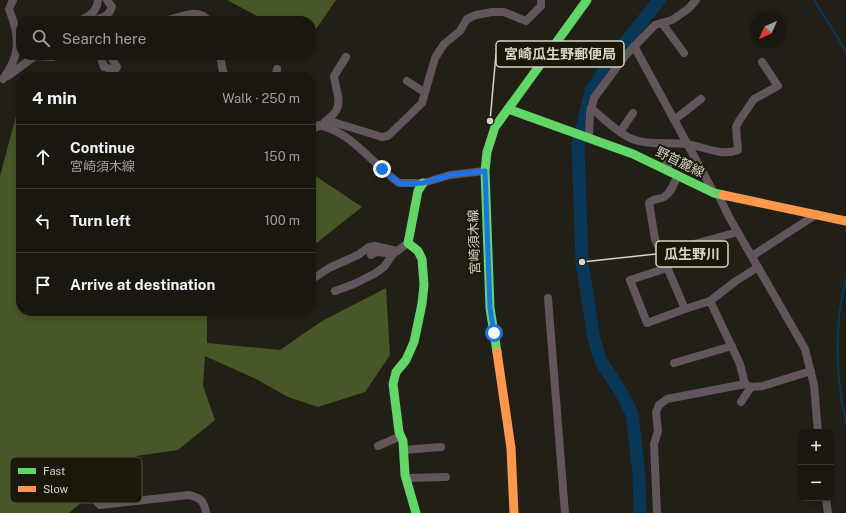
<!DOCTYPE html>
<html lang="en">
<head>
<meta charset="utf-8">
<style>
	:root { --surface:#191710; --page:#26241e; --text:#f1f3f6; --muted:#9f9f9f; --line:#373630 }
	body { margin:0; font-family:"Public Sans","Noto Sans JP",sans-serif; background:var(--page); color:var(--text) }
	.controls { position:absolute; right:12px; bottom:12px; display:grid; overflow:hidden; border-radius:8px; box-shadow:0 2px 6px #0003 }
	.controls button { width:36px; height:36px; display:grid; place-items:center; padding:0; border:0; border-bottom:1px solid var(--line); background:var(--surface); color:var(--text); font:20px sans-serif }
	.compass { position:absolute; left:750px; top:12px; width:36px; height:36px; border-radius:50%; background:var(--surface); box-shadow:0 2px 6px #0003; rotate:225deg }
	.stop { position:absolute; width:12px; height:12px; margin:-9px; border:3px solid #1a73e8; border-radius:50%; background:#fff }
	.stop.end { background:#1a73e8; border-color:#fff; box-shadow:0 1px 4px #0008 }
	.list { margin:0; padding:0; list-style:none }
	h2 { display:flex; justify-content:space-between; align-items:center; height:52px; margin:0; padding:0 16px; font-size:17px }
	h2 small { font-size:13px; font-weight:400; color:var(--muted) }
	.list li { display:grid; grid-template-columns:26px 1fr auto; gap:12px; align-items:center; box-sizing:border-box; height:64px; padding:0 16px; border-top:1px solid var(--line) }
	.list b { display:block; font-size:15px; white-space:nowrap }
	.list p { margin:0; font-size:13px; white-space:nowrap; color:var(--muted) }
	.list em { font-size:13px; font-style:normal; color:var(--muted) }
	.icon { flex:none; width:22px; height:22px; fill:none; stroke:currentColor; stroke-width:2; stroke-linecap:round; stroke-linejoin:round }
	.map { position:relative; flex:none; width:846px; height:513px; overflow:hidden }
	.search { position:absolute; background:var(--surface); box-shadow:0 2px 6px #0003; left:16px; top:16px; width:300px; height:44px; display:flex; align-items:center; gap:10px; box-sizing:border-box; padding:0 14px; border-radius:16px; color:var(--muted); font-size:15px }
	.panel { position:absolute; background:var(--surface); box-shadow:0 2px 6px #0003; left:16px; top:72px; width:300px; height:244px; border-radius:16px }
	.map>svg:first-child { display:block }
	.forest { fill:#475727 }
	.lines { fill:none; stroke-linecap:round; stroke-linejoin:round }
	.stream { stroke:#093758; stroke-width:2 }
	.river { stroke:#093758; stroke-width:13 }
	.street { stroke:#62565c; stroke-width:8 }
	.fast { stroke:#63d668; stroke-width:9 }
	.slow { stroke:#ff974d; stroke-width:9 }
	.route { stroke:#1a73e8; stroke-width:5 }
	.labels { text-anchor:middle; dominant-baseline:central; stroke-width:4; stroke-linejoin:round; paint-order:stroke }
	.street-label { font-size:13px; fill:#d7d5cc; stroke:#1b1809 }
	.key { fill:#1b1809; stroke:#535144; stroke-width:1 }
	.key-label { font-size:11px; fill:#d7d5cc }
	.leader { fill:none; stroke:#d7d5cc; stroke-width:1.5 }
	.callout-dot { fill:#d7d5cc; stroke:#1b1809; stroke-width:1.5 }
	.callout { fill:#1b1809; stroke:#d7d5cc; stroke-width:1.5 }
	.callout-label { font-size:14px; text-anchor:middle; font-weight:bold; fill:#d7d5cc }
</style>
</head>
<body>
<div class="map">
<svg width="846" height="513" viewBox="0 0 846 513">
	<rect width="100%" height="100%" fill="#211f16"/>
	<g class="forest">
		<path d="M227 0H336L312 35 311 21H266Z"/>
		<path d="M21 113V311H207V343L280 350 322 321 386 288 390 355 365 392 318 407 288 397 256 379 205 356 203 386 215 420 178 450 136 456 69 513H0V176L16 116Z"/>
		<path d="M311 173 362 207 314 245H311Z"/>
	</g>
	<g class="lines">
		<g class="stream">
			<path d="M814 0 846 51"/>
			<path d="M846 278C834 327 835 374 846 422"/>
		</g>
		<path class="river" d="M640 513 639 474 632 414 622 394 601 361 594 339 582 262 578 145 591 91 610 62 659 0"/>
		<g class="street">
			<path d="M80 21C90 15 97 12 98 0"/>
			<path d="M94 21C102 16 108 18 112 7L107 0"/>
			<path d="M165 21C177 18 201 7 208 21"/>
			<path d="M662 23 684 53"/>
			<path d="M634 46 714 193"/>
			<path d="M100 55 104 67 115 70 117 67 110 55"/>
			<path d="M220 55 223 72 227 77"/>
			<path d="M8 76 35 56 51 57 61 55"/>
			<path d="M275 77 277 69"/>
			<path d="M3 79C21 55 20 37 9 9L13 0"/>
			<path d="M407 81 424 92"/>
			<path d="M591 108C603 118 615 130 628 137 645 146 668 142 686 144 702 146 722 157 738 150L736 127 739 121 754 99 778 86 762 62"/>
			<path d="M674 120 701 99"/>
			<path d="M319 125C352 132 373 165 399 183H423L450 175 485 171"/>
			<path d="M322 125C326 120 333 116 336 111 342 101 335 87 334 76L346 57"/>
			<path d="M311 129 333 122 382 137 388 136 422 103 435 58 444 44 460 31 467 19 476 15 492 12H504L526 21 541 6V1"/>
			<path d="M620 132 633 113"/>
			<path d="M589 137 590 114 594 98 625 56 655 25 672 20 688 9 696 0"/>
			<path d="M662 143 669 171"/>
			<path d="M678 175C674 183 671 193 664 197 658 200 653 198 649 203L655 239 685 309"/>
			<path d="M718 194 729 217 805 349 814 385 818 432"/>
			<path d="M661 253 738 232"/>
			<path d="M371 255 377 252 386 253"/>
			<path d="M752 256 817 214"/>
			<path d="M667 268 630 280 647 323 685 309 710 301"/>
			<path d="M311 280 329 268 358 255 369 247 375 246 397 251"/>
			<path d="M335 291 354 284 374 274 384 267 393 254 408 243"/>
			<path d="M548 298 565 513"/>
			<path d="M674 363 732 346"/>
			<path d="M745 384 740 364 710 301 736 281 758 267"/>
			<path d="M741 402 751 387"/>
			<path d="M378 446 401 436"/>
			<path d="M404 450 441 447"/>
			<path d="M406 478 446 477"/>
			<path d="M826 498 828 513"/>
			<path d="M98 503 100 505 189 495C201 498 204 501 206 513"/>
			<path d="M657 513 654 444 658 431 656 412 659 405 667 399 745 384 751 387 763 386 811 371"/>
		</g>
		<g class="fast">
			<path d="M508 109 633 154 714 193 723 195"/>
			<path d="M497 352 490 308 485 171 487 152 495 127 587 0"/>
			<path d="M416 513 405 475 403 441 399 432 393 384 396 372 406 360 414 342 422 304 424 285 422 259 418 251 408 243 418 191 423 183"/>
		</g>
		<g class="slow">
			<path d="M723 195 846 221"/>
			<path d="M497 352 511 448 514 513"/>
		</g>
	</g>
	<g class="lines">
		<path class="route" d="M382 169 399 183 406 184 423 183 450 175 485 171 490 308 494 333"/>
	</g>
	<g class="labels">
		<g class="street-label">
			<text transform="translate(680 162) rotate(26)">野首麓線</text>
			<text transform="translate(474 242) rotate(-92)">宮崎須木線</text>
		</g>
	</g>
	<rect x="10" y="457" width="132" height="46" rx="6" class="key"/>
	<rect x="18" y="468" width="18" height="6" fill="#63d668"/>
	<rect x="18" y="486" width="18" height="6" fill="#ff974d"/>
	<g class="key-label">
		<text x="43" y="475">Fast</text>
		<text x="43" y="493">Slow</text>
	</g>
	<path class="leader" d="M490 121L496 54M582 262L656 254"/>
	<g class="callout-dot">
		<circle cx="490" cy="121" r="4"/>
		<circle cx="582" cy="262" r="4"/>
	</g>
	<g class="callout">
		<rect x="496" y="41" width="128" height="26" rx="4"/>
		<rect x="656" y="241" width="72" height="26" rx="4"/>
	</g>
	<g class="callout-label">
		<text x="560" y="59">宮崎瓜生野郵便局</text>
		<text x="692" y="259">瓜生野川</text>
	</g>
</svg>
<div class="controls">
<button>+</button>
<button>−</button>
</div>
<svg class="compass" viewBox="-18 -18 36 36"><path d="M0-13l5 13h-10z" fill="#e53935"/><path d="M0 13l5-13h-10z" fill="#9f9f9f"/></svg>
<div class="stop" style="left:494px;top:333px"></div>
<div class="stop end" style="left:382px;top:169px"></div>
<div class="search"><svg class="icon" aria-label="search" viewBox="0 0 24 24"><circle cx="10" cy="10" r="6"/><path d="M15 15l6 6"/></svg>Search here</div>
<section class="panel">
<h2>4 min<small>Walk · 250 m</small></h2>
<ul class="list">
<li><svg class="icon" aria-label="ahead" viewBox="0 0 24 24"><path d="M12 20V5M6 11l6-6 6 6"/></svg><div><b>Continue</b><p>宮崎須木線</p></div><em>150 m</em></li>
<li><svg class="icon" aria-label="left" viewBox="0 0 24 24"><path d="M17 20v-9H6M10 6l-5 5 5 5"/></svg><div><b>Turn left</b></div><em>100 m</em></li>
<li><svg class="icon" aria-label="arrive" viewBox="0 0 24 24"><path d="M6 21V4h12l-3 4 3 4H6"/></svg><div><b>Arrive at destination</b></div></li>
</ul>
</section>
</div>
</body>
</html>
